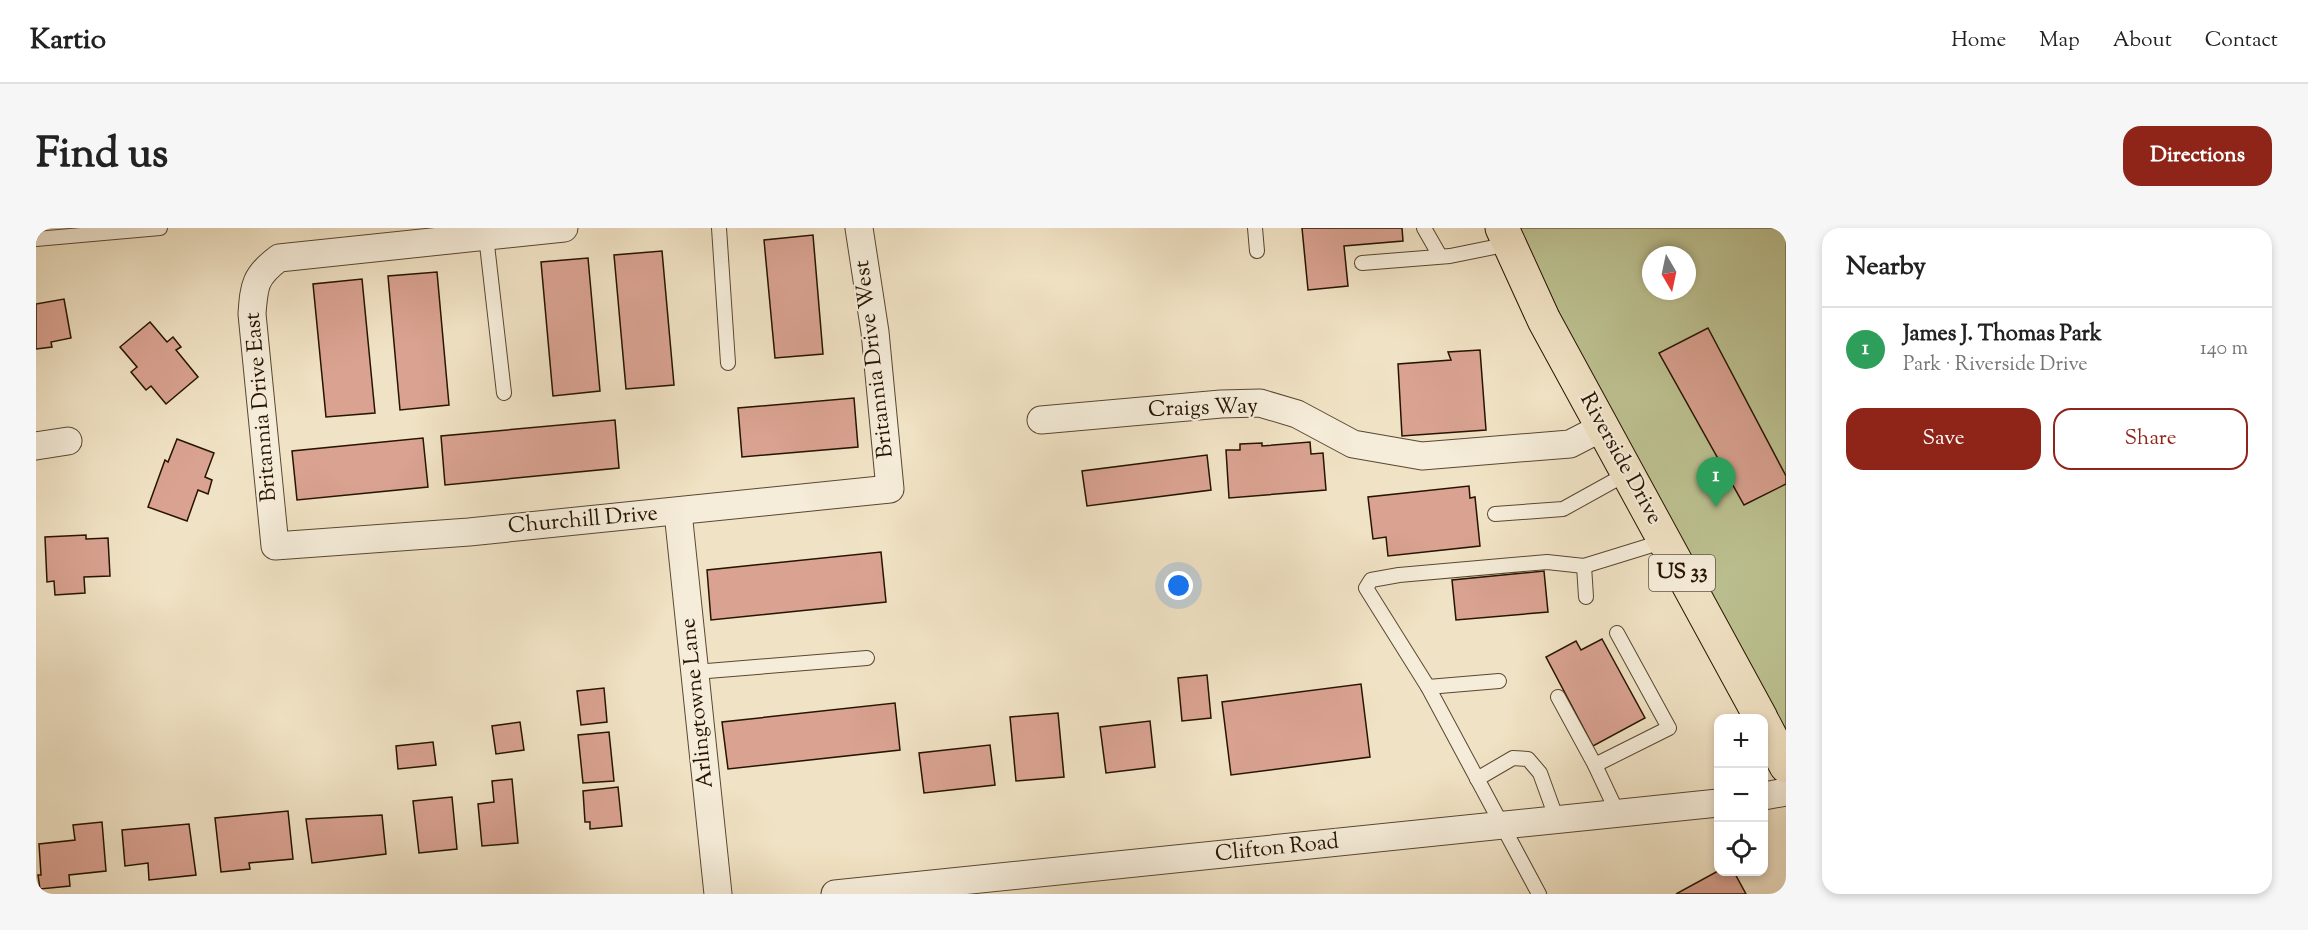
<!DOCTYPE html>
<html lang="en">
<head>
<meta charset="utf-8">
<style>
	:root { --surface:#fff; --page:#f6f6f6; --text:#222; --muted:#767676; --line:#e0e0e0; --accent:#8f2418 }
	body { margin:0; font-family:"Sorts Mill Goudy",serif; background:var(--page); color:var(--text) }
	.controls { position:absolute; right:18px; bottom:18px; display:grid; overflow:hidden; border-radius:12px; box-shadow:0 3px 9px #0003 }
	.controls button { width:54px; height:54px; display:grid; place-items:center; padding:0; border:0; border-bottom:2px solid var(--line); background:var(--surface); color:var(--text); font:30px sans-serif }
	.compass { position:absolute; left:1606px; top:18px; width:54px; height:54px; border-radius:50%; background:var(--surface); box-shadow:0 3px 9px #0003; rotate:171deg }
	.you { position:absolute; left:1143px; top:358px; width:21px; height:21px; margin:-15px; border:4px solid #fff; border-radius:50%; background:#1a73e8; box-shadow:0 0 0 9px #1a73e833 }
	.badge { display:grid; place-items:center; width:39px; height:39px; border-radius:50%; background:var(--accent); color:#fff; font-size:20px; font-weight:700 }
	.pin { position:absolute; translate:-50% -50px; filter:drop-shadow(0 2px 3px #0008) }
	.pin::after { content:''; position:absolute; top:32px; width:21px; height:18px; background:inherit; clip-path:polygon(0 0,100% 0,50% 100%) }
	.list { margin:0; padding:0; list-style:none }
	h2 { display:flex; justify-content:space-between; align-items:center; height:78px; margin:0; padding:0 24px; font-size:26px }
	h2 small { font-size:20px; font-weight:400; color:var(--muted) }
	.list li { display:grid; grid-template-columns:39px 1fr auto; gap:18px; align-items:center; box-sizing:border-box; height:84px; padding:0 24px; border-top:2px solid var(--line) }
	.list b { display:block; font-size:22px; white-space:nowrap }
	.list p { margin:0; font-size:20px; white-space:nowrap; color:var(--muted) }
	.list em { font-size:20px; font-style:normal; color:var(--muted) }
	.actions { display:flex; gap:12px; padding:18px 24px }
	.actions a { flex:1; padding:14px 0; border:2px solid var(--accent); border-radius:18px; text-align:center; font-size:21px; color:var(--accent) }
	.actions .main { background:var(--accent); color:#fff }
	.icon { flex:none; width:33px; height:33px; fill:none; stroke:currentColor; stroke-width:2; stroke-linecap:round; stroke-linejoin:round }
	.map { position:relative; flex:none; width:1750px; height:666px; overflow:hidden; border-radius:18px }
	header { display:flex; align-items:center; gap:36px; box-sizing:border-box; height:84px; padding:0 30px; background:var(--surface); border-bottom:2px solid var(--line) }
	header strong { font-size:28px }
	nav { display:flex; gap:33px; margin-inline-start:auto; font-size:21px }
	.intro { display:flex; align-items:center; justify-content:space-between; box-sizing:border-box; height:144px; padding:0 36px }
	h1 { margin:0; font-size:42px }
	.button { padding:15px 27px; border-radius:18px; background:var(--accent); color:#fff; font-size:21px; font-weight:700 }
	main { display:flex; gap:36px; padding:0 36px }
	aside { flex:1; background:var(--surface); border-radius:18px; box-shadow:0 3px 9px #0003 }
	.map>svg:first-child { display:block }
	.green { fill:#bdc292; stroke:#726b49; stroke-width:1.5; fill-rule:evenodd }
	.building { fill:#d9a291; stroke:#261400; stroke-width:1.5 }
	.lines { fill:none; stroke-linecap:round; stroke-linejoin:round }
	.service-casing { stroke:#584831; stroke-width:16 }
	.minor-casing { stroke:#584831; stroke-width:29 }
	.primary-casing { stroke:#261400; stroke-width:35 }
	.service { stroke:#f5ecd9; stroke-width:14 }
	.minor { stroke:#f5ecd9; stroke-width:27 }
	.primary { stroke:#f0e2c4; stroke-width:33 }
	.labels { text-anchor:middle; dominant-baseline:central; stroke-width:4.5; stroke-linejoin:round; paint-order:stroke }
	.shield { fill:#f5ecd9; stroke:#645541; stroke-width:1.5 }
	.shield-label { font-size:21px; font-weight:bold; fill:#261400 }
	.street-label { font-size:22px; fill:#261400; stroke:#f5ecd9 }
</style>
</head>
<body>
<header>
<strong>Kartio</strong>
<nav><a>Home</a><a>Map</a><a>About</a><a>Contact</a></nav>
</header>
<div class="intro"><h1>Find us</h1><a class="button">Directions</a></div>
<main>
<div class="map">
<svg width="1750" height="666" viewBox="0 0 1750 666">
	<rect width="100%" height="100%" fill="#f0e2c4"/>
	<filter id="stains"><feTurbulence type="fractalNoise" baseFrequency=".00333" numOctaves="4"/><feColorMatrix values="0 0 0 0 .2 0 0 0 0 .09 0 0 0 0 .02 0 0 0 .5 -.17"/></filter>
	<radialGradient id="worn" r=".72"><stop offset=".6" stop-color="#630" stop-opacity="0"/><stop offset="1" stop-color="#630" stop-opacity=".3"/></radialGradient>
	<path class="green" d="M1466 0H1750V538ZM1615 27H1651V63H1615Z"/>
	<g class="building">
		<path d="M1266 0H1366L1367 13 1308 18 1312 58 1272 62Z"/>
		<path d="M777 7 787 126 739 130 728 12Z"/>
		<path d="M626 23 638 157 590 161 578 27Z"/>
		<path d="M552 30 564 163 517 168 505 34Z"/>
		<path d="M401 44 413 177 364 182 352 48Z"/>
		<path d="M326 51 339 185 290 189 277 56Z"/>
		<path d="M28 71 35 110 15 114 16 119 0 121V76Z"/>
		<path d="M114 94 131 114 137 109 145 119 140 122 162 149 130 176 115 158 110 162 95 144 101 139 84 119Z"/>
		<path d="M1672 100 1750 248V256L1708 277 1623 125Z"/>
		<path d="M1444 122 1450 202 1366 208 1362 136 1415 132 1412 124Z"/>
		<path d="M818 170 822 219 706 229 702 180Z"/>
		<path d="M579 192 583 240 409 257 405 208Z"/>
		<path d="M387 210 392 259 261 272 256 223Z"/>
		<path d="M141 211 178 225 169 249 176 252 172 266 162 262 151 293 112 279 129 232 132 234Z"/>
		<path d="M1274 214 1275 226 1287 225 1290 262 1193 270 1190 222H1204V216L1226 215V218Z"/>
		<path d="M1171 227 1175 262 1051 278 1046 243Z"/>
		<path d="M1433 258 1434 270 1439 269 1444 318 1352 328 1350 309 1337 311 1332 269Z"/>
		<path d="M50 307V311L72 310 74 348 48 349 49 365 19 367 18 353 11 354 9 309Z"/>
		<path d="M845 324 850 374 675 392 671 342Z"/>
		<path d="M1508 343 1512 384 1420 392 1416 352Z"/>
		<path d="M1566 411 1609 490 1557 518 1510 429 1540 413 1545 422Z"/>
		<path d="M1171 447 1175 490 1146 493 1142 450Z"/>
		<path d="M1325 456 1334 529 1195 547 1186 474Z"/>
		<path d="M568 460 571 494 545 497 541 463Z"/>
		<path d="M859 475 864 522 692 541 686 494Z"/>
		<path d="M1022 485 1028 549 980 553 974 489Z"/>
		<path d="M1114 493 1119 539 1070 545 1064 499Z"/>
		<path d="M484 494 488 522 460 526 456 498Z"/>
		<path d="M573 504 578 553 547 555 542 507Z"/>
		<path d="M397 514 400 537 362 541 360 518Z"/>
		<path d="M954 517 959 557 888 565 883 525Z"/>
		<path d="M476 551 482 615 446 618 442 576 458 574 456 553Z"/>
		<path d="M582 559 586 598 554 601V594H549L547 563Z"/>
		<path d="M416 569 421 621 383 625 377 573Z"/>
		<path d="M252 583 257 631 213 635 214 641 185 644 179 590Z"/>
		<path d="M346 587 350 626 276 635 270 591Z"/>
		<path d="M66 594 70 643 33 647 34 658 4 661 2 647H5L3 616 39 612 37 597Z"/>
		<path d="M153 596 160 647 113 652 112 635 89 638 86 602Z"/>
		<path d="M1682 643 1698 644 1710 666H1640Z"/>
	</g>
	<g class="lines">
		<g class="service-casing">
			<g id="service">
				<path d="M683 0 692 135"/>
				<path d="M1219 0 1221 23"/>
				<path d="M1388 0 1404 28"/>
				<path d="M450 8 468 165"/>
				<path d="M0 11 124 0"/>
				<path d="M1326 35 1414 28 1473 16"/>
				<path d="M1459 286 1527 281 1592 245"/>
				<path d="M1548 338 1550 369"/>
				<path d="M659 444 831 430"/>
				<path d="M1392 459 1463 453"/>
				<path d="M1522 469 1559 537 1582 586"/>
				<path d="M1559 537 1633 500 1581 405"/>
				<path d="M1441 551 1477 530 1492 531 1504 545 1521 592"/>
				<path d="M1503 666 1392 459 1330 360 1335 352 1363 347 1511 334 1548 338 1629 313"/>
			</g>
		</g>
		<g class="minor-casing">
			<g id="minor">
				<path d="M528 0 243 30C219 48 218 57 216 86L239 318 433 304 854 261 839 104 823 0"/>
				<path d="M1005 192 1185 176 1224 175 1261 186 1317 216 1386 228 1534 216 1567 199"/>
				<path d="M0 218 32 213"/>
				<path d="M642 284 682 666"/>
				<path d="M1728 568 1750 564"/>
				<path d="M799 666 1682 575"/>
			</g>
		</g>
		<g class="primary-casing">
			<g id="primary">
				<path d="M1466 0 1508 92 1725 490"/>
				<path d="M1728 496 1750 538"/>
			</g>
		</g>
		<use href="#service" class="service"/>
		<use href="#minor" class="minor"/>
		<use href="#primary" class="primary"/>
	</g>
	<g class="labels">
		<rect class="shield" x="1613" y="327" width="66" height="36" rx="4.5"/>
		<g class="shield-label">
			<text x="1646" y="345">US 33</text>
		</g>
		<g class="street-label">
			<text transform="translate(839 131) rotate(-97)">Britannia Drive West</text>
			<text transform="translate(226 179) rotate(-95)">Britannia Drive East</text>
			<text transform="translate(1167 181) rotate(-2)">Craigs Way</text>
			<text transform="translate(1584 231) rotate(61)">Riverside Drive</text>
			<text transform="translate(547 293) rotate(-5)">Churchill Drive</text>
			<text transform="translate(662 475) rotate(-96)">Arlingtowne Lane</text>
			<text transform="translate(1241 621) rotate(-6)">Clifton Road</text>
		</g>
	</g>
	<rect width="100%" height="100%" filter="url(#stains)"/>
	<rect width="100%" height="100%" fill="url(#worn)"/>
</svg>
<div class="controls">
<button>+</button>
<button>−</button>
<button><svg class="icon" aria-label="locate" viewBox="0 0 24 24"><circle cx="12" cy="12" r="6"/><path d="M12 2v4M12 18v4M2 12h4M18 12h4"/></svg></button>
</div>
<svg class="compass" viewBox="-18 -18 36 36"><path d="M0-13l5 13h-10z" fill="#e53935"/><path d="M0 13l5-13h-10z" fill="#767676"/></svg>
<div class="you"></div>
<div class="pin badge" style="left:1680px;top:279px;background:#2e9e5b">1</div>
</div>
<aside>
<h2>Nearby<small></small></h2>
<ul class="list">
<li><span class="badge" style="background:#2e9e5b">1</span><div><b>James J. Thomas Park</b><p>Park · Riverside Drive</p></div><em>140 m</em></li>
</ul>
<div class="actions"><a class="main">Save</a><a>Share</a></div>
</aside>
</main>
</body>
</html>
